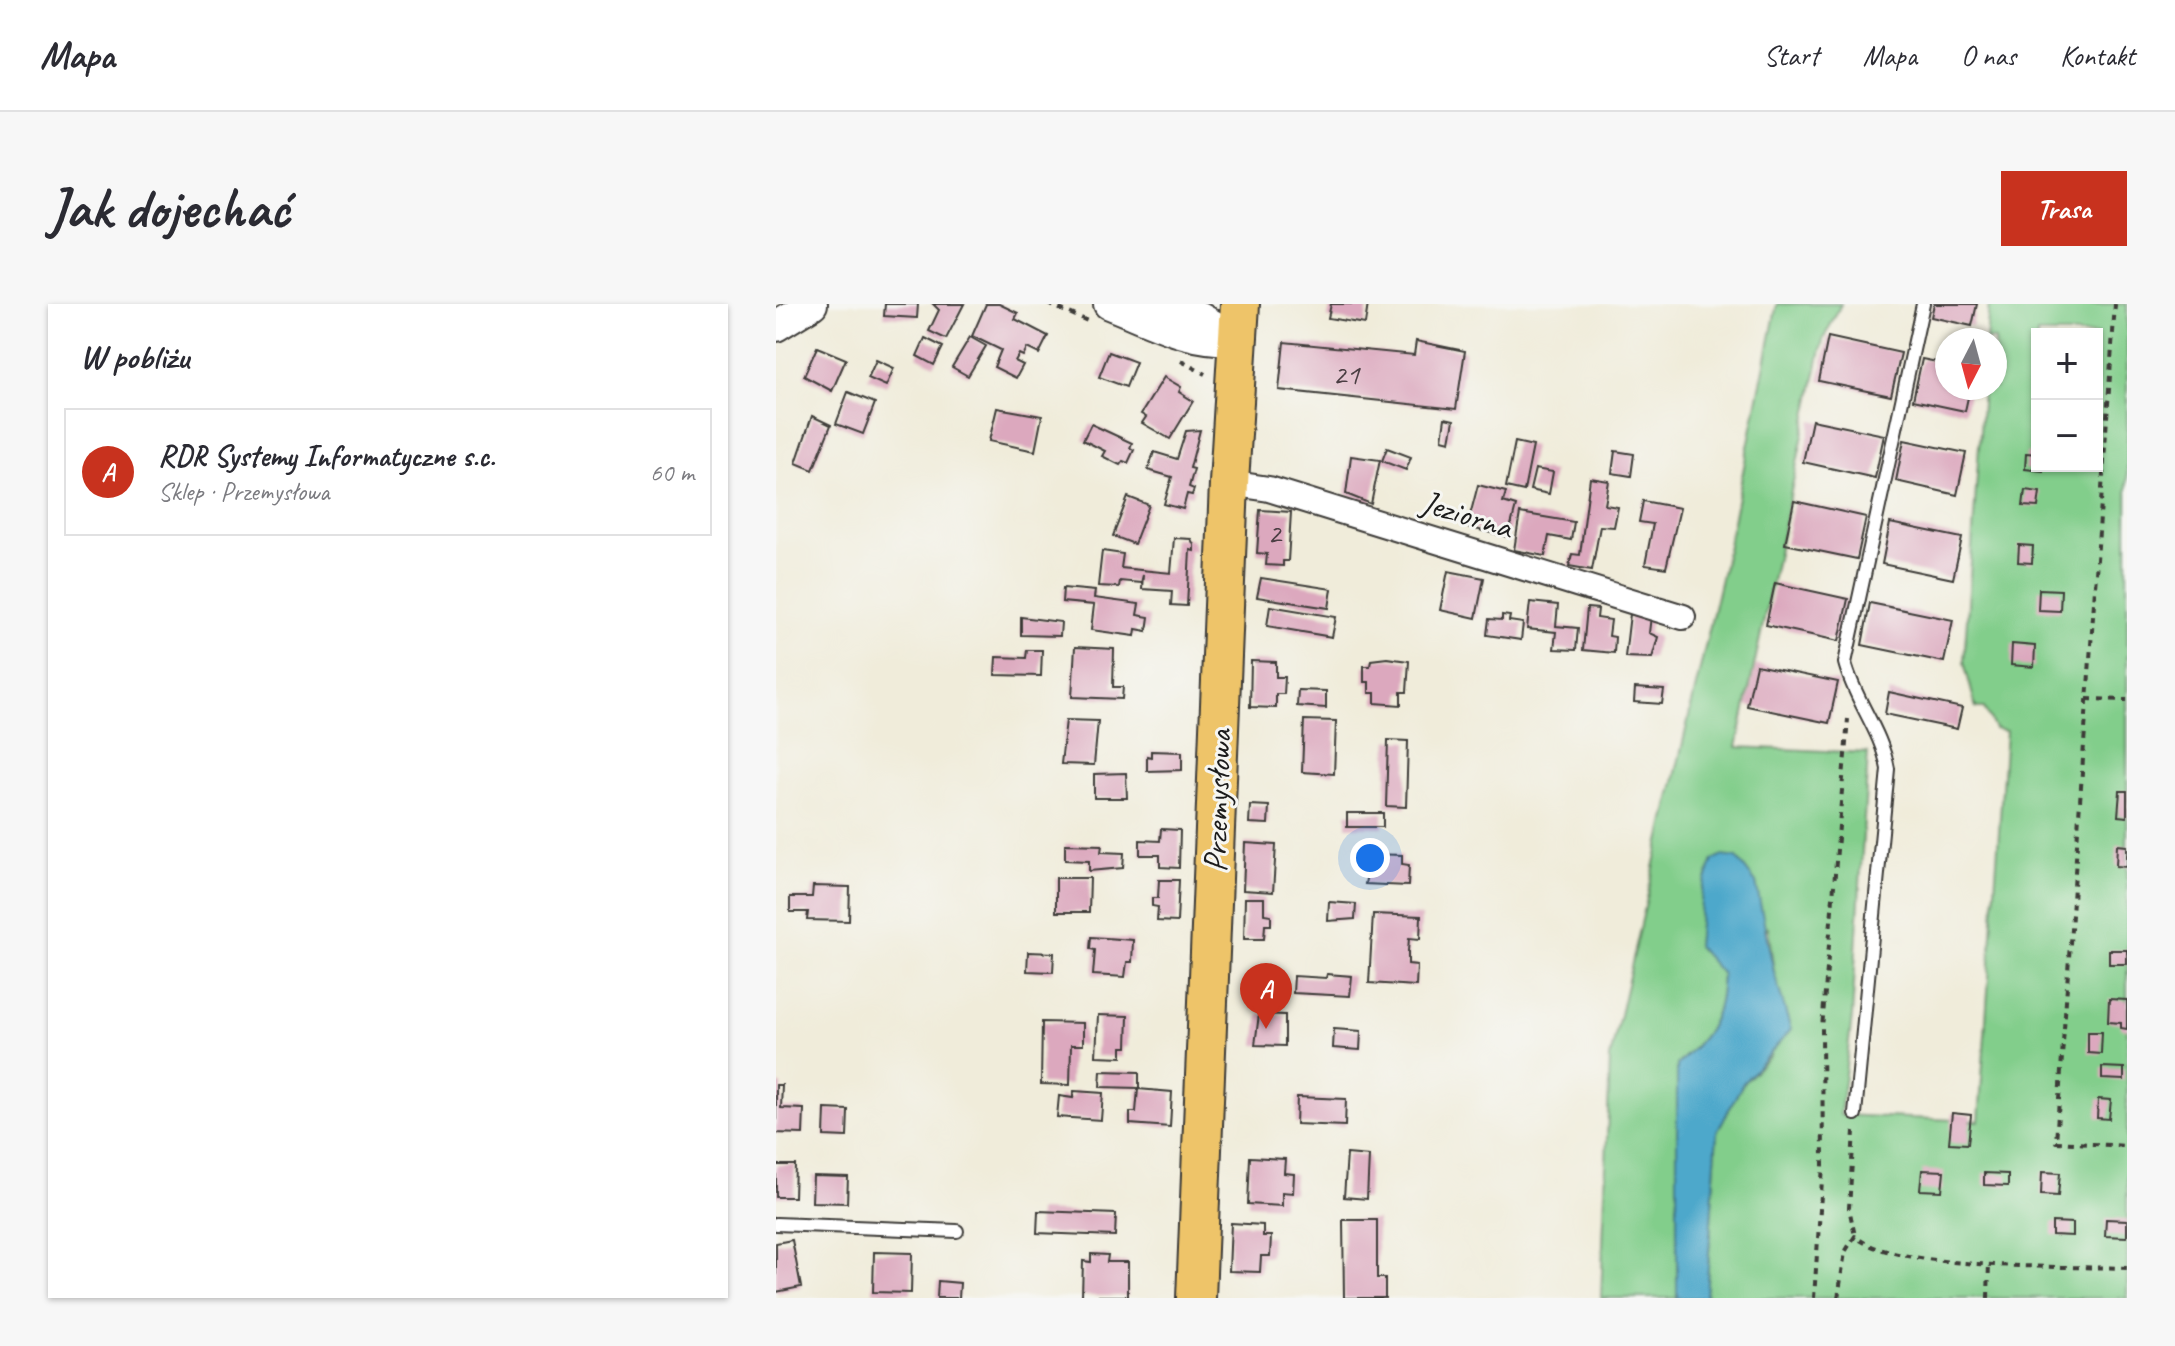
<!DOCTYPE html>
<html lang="pl">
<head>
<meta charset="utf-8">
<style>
	:root { --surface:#fff; --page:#f7f7f7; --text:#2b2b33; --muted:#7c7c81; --line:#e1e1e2; --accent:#c8321e }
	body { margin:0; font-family:Caveat,sans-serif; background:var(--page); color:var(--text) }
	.controls { position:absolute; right:24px; top:24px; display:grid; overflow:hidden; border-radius:0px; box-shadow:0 2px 6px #0004 }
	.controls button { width:72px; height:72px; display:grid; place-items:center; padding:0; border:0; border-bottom:2px solid var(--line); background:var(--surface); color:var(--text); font:40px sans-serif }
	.compass { position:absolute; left:1159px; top:24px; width:72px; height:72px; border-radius:50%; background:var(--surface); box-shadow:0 2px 6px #0004; rotate:186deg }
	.you { position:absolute; left:594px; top:554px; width:28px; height:28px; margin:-20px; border:6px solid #fff; border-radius:50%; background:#1a73e8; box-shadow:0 0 0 12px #1a73e833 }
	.badge { display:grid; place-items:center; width:52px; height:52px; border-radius:50%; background:var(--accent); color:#fff; font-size:26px; font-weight:700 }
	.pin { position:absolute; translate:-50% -66px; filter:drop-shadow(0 2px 4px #0008) }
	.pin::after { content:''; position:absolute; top:42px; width:28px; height:24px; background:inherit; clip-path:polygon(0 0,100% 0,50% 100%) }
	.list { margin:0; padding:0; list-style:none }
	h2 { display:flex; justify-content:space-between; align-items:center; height:104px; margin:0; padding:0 32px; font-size:34px }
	h2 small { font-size:26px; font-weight:400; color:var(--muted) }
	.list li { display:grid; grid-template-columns:52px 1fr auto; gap:24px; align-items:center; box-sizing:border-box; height:128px; margin:0 16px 16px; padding:0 16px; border:2px solid var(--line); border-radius:0px }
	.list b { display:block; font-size:30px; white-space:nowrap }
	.list p { margin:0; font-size:26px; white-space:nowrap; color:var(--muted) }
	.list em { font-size:26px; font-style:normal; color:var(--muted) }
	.map { position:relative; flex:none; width:1351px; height:994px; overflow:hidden; border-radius:0px }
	header { display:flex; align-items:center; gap:48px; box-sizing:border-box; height:112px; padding:0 40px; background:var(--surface); border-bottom:2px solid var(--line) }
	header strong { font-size:38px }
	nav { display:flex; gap:44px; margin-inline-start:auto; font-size:28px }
	.intro { display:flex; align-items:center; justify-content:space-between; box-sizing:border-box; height:192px; padding:0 48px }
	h1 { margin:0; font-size:56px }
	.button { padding:20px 36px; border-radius:0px; background:var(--accent); color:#fff; font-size:28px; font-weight:700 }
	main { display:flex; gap:48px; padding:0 48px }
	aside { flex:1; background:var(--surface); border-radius:0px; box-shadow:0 2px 6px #0004 }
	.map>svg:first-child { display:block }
	.green { fill:#82ce8b; stroke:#4f7554; stroke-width:2; fill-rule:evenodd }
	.water { fill:#4da8cb; stroke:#346274; stroke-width:2 }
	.building { fill:#dca8be }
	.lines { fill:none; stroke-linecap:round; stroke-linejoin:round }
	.service-casing { stroke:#3c3b38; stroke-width:16 }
	.minor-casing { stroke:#3c3b38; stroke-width:28 }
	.tertiary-casing { stroke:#3c3b38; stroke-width:34 }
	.primary-casing { stroke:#3c3b38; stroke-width:42 }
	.path { stroke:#3c3b38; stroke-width:4; stroke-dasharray:6 6; stroke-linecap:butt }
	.service { stroke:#fff; stroke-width:12 }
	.minor { stroke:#fff; stroke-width:24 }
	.tertiary { stroke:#fff; stroke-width:30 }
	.primary { stroke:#eec469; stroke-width:38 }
	.labels { text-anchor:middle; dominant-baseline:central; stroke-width:6; stroke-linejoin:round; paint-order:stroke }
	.number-label { font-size:30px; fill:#4c3f44 }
	.street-label { font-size:34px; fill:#1c1c1c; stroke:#f6f6f2 }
</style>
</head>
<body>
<header>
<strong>Mapa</strong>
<nav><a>Start</a><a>Mapa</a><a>O nas</a><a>Kontakt</a></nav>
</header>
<div class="intro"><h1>Jak dojechać</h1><a class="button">Trasa</a></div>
<main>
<aside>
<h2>W pobliżu<small></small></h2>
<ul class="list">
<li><span class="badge">A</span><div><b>RDR Systemy Informatyczne s.c.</b><p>Sklep · Przemysłowa</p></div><em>60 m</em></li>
</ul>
</aside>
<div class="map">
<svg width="1351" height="994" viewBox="0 0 1351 994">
	<rect width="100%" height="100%" fill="#f6f6f2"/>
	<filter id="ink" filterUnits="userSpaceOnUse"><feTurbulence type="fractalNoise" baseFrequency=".0125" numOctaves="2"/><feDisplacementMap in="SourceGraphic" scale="16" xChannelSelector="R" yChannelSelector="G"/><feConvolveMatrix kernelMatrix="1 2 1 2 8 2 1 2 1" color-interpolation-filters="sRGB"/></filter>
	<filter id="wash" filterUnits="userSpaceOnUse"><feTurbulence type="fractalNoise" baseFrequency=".006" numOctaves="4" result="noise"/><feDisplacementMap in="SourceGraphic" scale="32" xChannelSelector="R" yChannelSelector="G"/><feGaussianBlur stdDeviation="1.8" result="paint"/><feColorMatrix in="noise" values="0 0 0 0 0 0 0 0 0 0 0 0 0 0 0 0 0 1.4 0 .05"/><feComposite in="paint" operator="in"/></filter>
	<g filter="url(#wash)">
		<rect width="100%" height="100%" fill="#f0ecda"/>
		<path class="green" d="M1001 0H1065L1047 36 961 443 1092 449 1076 713 1064 811 1203 817 1230 427 1219 425 1208 404H1200L1188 358 1207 84H1219V36H1210L1213 0H1351V994H930L941 828 967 779 995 751 998 668 992 623 946 670C944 717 934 728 901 761V994H825L834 754 948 261ZM1261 30H1321V162H1261Z"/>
		<path class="water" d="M945 552 961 554 980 579 998 668 1015 726 967 779 941 828 930 994H901V761C934 728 944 717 946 670L921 642 926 587 937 556Z"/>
		<g id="blocks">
			<g class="building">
				<path d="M109 0H142L141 14 108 12Z"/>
				<path d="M157 0H188L170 35 153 27 163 6Z"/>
				<path d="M210 0H223L242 9 239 15 272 32 263 50 251 44 247 52 243 50 239 57 247 61 240 74 218 63 225 46 196 32Z"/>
				<path d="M555 0H592L589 20 552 14Z"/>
				<path d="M1158 0H1201L1196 22 1155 13Z"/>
				<path d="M194 33 210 42 192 72 176 63Z"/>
				<path d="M1052 33 1125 49 1115 92 1043 77Z"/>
				<path d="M149 34 167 43 158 61 141 52Z"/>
				<path d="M640 37 689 47 680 105 503 86 508 38 638 51Z"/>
				<path d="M41 43 70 55 56 87 28 72Z"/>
				<path d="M333 48 360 58 350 83 323 73Z"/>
				<path d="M1146 55 1171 60V84H1194L1189 107 1137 96Z"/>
				<path d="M100 56 118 64 110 82 92 74Z"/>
				<path d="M388 73 405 83 403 88 417 97 394 135 366 119 370 113 365 110Z"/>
				<path d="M72 88 99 99 87 130 60 120Z"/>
				<path d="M221 104 266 112 259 147 213 137Z"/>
				<path d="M36 112 55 121 37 166 20 159Z"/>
				<path d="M669 114 678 116 674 137 666 135Z"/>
				<path d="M1036 116 1108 131 1099 174 1027 158Z"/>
				<path d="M315 120 356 139 354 144 358 146 352 159 347 157 344 161 326 152 329 147 307 136Z"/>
				<path d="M424 126 414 164 418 165 413 183 418 185 416 191 411 190 407 205 388 200 396 173 372 166 378 148 401 155 410 127Z"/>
				<path d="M1128 136 1190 149 1181 191 1120 177Z"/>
				<path d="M739 138 757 142 748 187 730 183Z"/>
				<path d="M611 144 635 153 630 166 606 157Z"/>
				<path d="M839 147 858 150 855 172 836 169Z"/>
				<path d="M1250 149 1261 150V162H1267V167L1249 165Z"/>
				<path d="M575 152 604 156 595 200 570 190Z"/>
				<path d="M759 165 777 168 773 190 754 186Z"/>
				<path d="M814 174 833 177 829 201 842 203 838 223 824 222 816 266 793 262 796 250 804 251Z"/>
				<path d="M702 181 730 188 727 198 740 202 732 233 691 223Z"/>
				<path d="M1249 186 1264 188 1262 203 1247 202Z"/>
				<path d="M352 193 373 201 358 240 337 232Z"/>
				<path d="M867 197 904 204 890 264 869 261 877 220 863 218Z"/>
				<path d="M1018 197 1090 213 1081 255 1009 240Z"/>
				<path d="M484 206 515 208 512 257H507V262L490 261 491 250 481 249Z"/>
				<path d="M744 209 798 218 795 236 773 232 769 252 738 246Z"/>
				<path d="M1114 219 1186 234 1177 275 1106 260Z"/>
				<path d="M398 234 415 235 418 241V247L414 246 411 302 395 301 396 287 366 285 367 271 365 279 344 277 343 283 322 282 326 247 347 250 345 264 395 269Z"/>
				<path d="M1243 241 1257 242 1256 259 1242 258Z"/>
				<path d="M672 267 708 274 700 314 664 306Z"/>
				<path d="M485 274 556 285 553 304 481 293Z"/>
				<path d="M999 279 1072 295 1063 337 990 321Z"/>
				<path d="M287 284 319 287 318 294 363 300 361 311 373 313 371 327 360 325 359 332 315 326 318 301 286 298Z"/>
				<path d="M1263 285 1285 286 1284 307 1262 306Z"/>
				<path d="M754 298 782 301 780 322 802 324 800 346 778 345 780 328 751 325Z"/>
				<path d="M1094 299 1177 316 1168 358 1086 341Z"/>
				<path d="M494 302 560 313 556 333 491 322Z"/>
				<path d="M811 304 822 305 821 314 835 316 833 332 839 333 838 349 807 346Z"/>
				<path d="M854 310 875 312 873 329 882 333 876 354 849 353Z"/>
				<path d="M726 311 734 312 733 317 747 319 745 336 711 331 713 315 726 316Z"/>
				<path d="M245 313 285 318 284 332 245 331Z"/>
				<path d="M1236 340 1259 342 1258 363 1235 361Z"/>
				<path d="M299 343 338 345 337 383H347L346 395 296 393Z"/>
				<path d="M251 346H266L265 372 219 371 220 353 250 354Z"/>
				<path d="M611 354 633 357 631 388H625V401L599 399V389H593V378H588V362H594L595 356Z"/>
				<path d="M475 357 500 358V373H509L508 390H500V404L474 403Z"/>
				<path d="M980 361 1062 378 1053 419 971 402Z"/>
				<path d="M859 384 888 386 886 400 858 398Z"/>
				<path d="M522 386 550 387V404L521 402Z"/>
				<path d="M1113 388 1186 404 1181 425 1109 410Z"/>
				<path d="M290 416 322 417 318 461 285 460Z"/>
				<path d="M528 416 560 417 558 470 526 468Z"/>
				<path d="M612 436 632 437 630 503 610 502Z"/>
				<path d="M375 447 406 448V466L371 467V452L375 453Z"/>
				<path d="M350 469 351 494H318V470Z"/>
				<path d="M1344 487H1351V513L1342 512Z"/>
				<path d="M474 501 493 502 492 520 473 519Z"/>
				<rect x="571" y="509" width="36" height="14"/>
				<path d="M385 525 404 526 403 564 384 563V551H364V536L384 537Z"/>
				<path d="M469 539 500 541 497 588 467 586Z"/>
				<path d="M289 540 326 541 325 548 348 549 347 564 313 567V557L289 556Z"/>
				<path d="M1341 541 1351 542V563L1340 562Z"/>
				<path d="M595 550 626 551V560L633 561 632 582 589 580Z"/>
				<path d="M280 574H314L313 608H280Z"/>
				<path d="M383 576H403L401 618 381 617 382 603 376 602V594H382Z"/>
				<path d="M37 582 74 583 73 617 31 616 32 608H14V593H36Z"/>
				<path d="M469 594H488V610L495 611V621H489L488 635H468Z"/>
				<path d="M553 598 580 600 579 615 552 617Z"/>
				<path d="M597 610 645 612 644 635 633 634 632 647V660L641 661 640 682 593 679Z"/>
				<path d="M315 633 357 636 356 658H351L349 673 317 671 319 646 314 645Z"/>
				<rect x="1333" y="646" width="18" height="14"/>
				<path d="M252 648 278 649 277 668 251 667Z"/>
				<path d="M551 670 576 672 574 692 517 689 518 672 550 674Z"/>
				<path d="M1333 695 1351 696V725L1345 724V719L1332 718Z"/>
				<path d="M483 710 509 711V742L479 741Z"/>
				<path d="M322 711 352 712 351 743H346V753L320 752Z"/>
				<path d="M266 718 307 719V741H295L294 781 265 780Z"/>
				<path d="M558 725 585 727 584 746 557 744Z"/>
				<path d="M1312 728H1326L1325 750 1312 749Z"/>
				<path d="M1326 763 1348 764V776L1326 775Z"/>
				<path d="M325 767 363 768V784L324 783Z"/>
				<path d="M0 781H6L5 804 28 805 27 830 0 829Z"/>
				<path d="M362 785 396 788 394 823 354 820V808H360Z"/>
				<path d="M298 787 327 789 325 816 281 813 283 792 297 794Z"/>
				<path d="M521 793 570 795 569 822 520 820Z"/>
				<path d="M1322 795 1335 796 1333 815 1321 814Z"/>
				<path d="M49 805 72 806 71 833 48 832Z"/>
				<path d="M1176 809 1195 811 1192 840 1173 839Z"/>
				<path d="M571 850 593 852 591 895 568 893Z"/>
				<path d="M474 853 509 855 508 869 518 870 517 889 506 888V902L472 900Z"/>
				<path d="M0 861H19L18 893H0Z"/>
				<path d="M1146 866 1168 867 1166 887 1144 886Z"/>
				<path d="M1266 868 1284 869 1282 892 1265 891Z"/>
				<path d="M1208 869 1232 870V882L1208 881Z"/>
				<path d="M37 872 72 873 71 899 36 898Z"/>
				<path d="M262 907 340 910 339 932 261 929Z"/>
				<path d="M1330 915 1351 916V933L1329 932Z"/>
				<path d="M567 916H601V974H609V994H568Z"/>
				<path d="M1276 918 1297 919V932L1276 931Z"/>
				<path d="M455 919 487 921V932H495L494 952H485L484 968 453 967Z"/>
				<path d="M16 936 25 983 0 988V939Z"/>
				<path d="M98 948 136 949 135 989 97 988Z"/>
				<path d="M315 950 332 951 331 958H352V992H306L307 957 315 958Z"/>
				<path d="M162 977 184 979 183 994H161Z"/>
			</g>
		</g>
	</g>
	<g filter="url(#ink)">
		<use href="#blocks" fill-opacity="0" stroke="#3c3b38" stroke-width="2"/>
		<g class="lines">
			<g class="service-casing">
				<g id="service">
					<path d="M1079 810 1112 465C1105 426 1079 397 1069 359L1147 0"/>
					<path d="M0 920 181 927"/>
				</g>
			</g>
			<g class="minor-casing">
				<path id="minor" d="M453 179 493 185 907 313"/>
			</g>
			<g class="tertiary-casing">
				<g id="tertiary">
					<path d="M333 0C377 17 414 39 462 35"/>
					<path d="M366 6 412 7 459 34"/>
					<path d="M0 22 36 0"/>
				</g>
			</g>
			<g class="primary-casing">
				<path id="primary" d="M420 994 453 179 464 0"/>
			</g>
			<g class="path">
				<path d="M272 0 314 18"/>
				<path d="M1339 0 1280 838 1351 842"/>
				<path d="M405 57 429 70"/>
				<path d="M1311 395 1351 396"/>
				<path d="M1078 827 1073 904 1079 932"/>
				<path d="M1038 994 1047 861 1046 724 1072 415"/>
				<path d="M1062 994 1069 948 1079 932C1116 967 1295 962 1351 964"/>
				<path d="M1212 994 1213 958"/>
			</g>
			<use href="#service" class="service"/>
			<use href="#minor" class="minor"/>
			<use href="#tertiary" class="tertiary"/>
			<use href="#primary" class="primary"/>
		</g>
	</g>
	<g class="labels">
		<g class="number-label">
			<text x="570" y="70">21</text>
			<text x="498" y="229">2</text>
		</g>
		<g class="street-label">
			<text transform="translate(691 210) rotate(17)">Jeziorna</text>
			<text transform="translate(441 497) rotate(-88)">Przemysłowa</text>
		</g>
	</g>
</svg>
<div class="controls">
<button>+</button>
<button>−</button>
</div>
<svg class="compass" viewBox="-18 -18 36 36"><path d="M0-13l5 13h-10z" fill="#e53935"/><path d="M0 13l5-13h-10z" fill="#7c7c81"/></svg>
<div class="you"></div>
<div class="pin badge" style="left:490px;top:725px">A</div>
</div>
</main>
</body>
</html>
